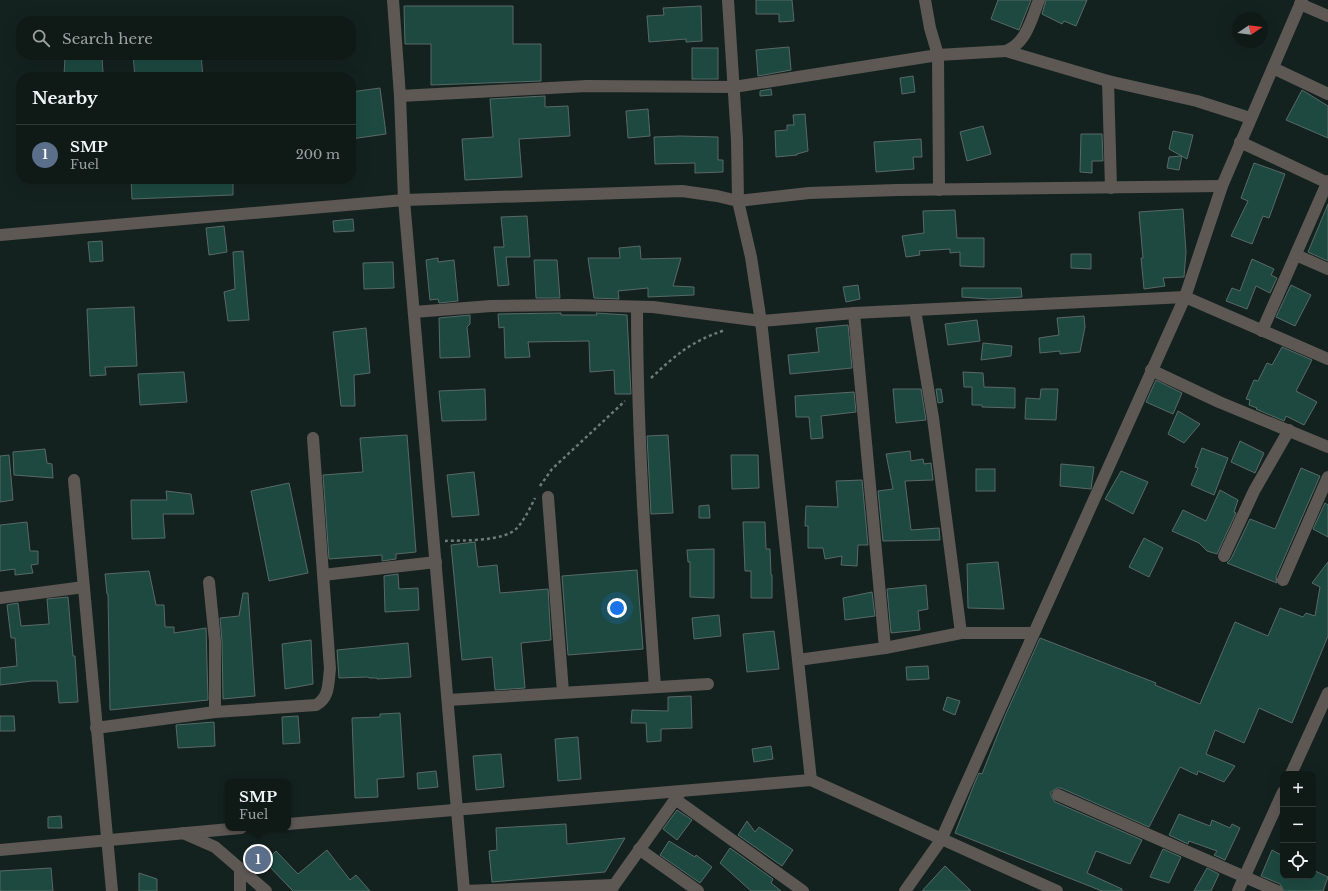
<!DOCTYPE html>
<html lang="en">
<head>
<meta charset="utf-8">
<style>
	:root { --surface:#0f1a17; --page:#182320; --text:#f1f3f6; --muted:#9ba1a1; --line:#2f3836; --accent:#efa377 }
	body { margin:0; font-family:"Libre Baskerville",serif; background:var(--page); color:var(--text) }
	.controls { position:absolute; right:12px; bottom:12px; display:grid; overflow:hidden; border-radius:8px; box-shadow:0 4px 16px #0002 }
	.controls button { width:36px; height:36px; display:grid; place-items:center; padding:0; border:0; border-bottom:1px solid var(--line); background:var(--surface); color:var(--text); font:20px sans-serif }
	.compass { position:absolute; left:1232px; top:12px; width:36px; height:36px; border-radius:50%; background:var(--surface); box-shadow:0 4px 16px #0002; rotate:77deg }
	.you { position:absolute; left:617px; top:608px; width:14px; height:14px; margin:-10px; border:3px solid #fff; border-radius:50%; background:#1a73e8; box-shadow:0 0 0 6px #1a73e833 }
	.badge { display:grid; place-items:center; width:26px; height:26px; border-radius:50%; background:var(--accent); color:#fff; font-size:13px; font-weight:700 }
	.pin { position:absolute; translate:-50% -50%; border:2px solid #fff; box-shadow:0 1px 4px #0006 }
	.popup { position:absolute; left:225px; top:779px; width:66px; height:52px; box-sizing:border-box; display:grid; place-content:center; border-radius:8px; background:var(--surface); filter:drop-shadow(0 1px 3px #0005); font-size:13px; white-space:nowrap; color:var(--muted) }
	.popup b { font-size:15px; color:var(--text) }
	.popup::after { content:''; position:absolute; left:50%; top:100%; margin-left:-8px; border:8px solid transparent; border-top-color:var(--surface) }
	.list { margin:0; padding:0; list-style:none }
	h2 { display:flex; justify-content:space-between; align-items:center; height:52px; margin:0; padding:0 16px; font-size:17px }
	h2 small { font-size:13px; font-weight:400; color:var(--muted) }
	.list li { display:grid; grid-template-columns:26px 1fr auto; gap:12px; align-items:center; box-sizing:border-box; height:60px; padding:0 16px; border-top:1px solid var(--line) }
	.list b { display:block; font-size:15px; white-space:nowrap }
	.list p { margin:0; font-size:13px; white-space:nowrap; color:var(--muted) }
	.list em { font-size:13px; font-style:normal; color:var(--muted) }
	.icon { flex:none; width:22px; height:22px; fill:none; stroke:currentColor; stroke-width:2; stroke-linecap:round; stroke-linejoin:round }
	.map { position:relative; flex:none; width:1328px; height:891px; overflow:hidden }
	.search { position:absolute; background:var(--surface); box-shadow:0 4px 16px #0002; left:16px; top:16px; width:340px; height:44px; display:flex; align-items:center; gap:10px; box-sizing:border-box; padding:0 14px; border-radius:16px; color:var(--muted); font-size:15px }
	.panel { position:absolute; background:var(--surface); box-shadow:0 4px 16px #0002; left:16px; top:72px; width:340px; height:112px; border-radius:16px }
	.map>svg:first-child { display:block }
	.building { fill:#1d4941; stroke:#596965 }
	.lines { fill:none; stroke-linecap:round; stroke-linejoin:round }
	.path { stroke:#6e7b78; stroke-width:2.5; stroke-dasharray:3 3; stroke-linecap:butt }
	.minor { stroke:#5e5855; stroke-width:12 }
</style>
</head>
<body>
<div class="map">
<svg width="1328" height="891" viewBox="0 0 1328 891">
	<rect width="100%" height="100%" fill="#14221f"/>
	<g class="building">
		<path d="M756 0H792L794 21 779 22V14H756Z"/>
		<path d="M998 0H1031L1019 30 991 19Z"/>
		<path d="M1046 0H1087L1076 26 1064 21 1062 24 1042 14Z"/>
		<path d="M404 6H513V44H541V81L431 85V44H405Z"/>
		<path d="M701 6 702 41 686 42V39L649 42 647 16 664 15 663 8Z"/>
		<path d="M789 47 791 70 758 76 756 50Z"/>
		<rect x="692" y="48" width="26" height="31"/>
		<path d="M65 55H102L103 73 87 77H64Z"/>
		<path d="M133 55H201L203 77H135Z"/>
		<path d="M913 76 915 92 902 94 900 78Z"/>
		<path d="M380 88 386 134 351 139V92Z"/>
		<path d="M771 89 772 95 760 96V91Z"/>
		<path d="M1302 90 1328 106V138L1286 120Z"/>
		<path d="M545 96V107L568 106 570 136 519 139 522 177 465 180 462 139 493 137 490 99Z"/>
		<path d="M648 109 650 136 628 138 626 111Z"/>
		<path d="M805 114 808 151 797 154V155L776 157 775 131 787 130V125H794L793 115Z"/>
		<path d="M983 126 991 154 967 161 960 132Z"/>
		<path d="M1173 131 1193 135 1187 159 1169 149Z"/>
		<path d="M1081 134H1102L1103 161H1092V173L1080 172Z"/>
		<path d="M680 136 718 137V160H723V172L695 173V163L655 164 654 137Z"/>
		<path d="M921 139 922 157H913L914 169 876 172 874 142Z"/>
		<path d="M1182 156 1179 170 1167 168 1169 157Z"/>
		<path d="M1254 163 1285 174 1269 218 1263 216 1252 244 1231 236 1248 201 1241 198Z"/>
		<path d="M131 179H233V195L132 199Z"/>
		<path d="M1328 204V261L1308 252Z"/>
		<path d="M1183 209 1186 252 1184 277 1163 278 1165 286 1144 289 1141 258H1143L1139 212Z"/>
		<path d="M955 210 957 238H984V267L960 266V252L950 253V249L919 251 920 255 906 257 902 236 924 233 923 211Z"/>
		<path d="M527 216 530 257H506L509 285 498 286 494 247H504L501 217Z"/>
		<path d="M353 219 354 231 334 232 333 221Z"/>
		<path d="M224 226 227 252 209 255 206 228Z"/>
		<path d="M102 241 103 261 90 262 88 242Z"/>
		<path d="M640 246 641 259 681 258 673 286 694 287V295L648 297V288L618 291 619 299 594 298 588 258H620L619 248Z"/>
		<path d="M243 251 249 320 228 321 224 292 235 289 233 252Z"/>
		<path d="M1071 254H1091V269L1071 268Z"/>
		<path d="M438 258V262L454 260 458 301 439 303 438 299 430 300 426 260Z"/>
		<path d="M1252 259 1274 269 1271 275 1277 278 1270 293 1256 286 1247 309 1226 301 1232 288 1240 291Z"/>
		<path d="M534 260H557L560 298H536Z"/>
		<path d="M393 262 394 288 364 289 363 263Z"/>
		<path d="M858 285 860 299 846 302 843 287Z"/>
		<path d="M1291 285 1311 295 1295 326 1276 317Z"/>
		<path d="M962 288H1021L1022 297 989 299 962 297Z"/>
		<path d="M134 307 137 366 105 367 106 375 90 376 87 309Z"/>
		<path d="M561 313V315H597L596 313 627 315 631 394H615L614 370 590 372 589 341 528 342 530 357 505 358 504 327 499 328 498 314Z"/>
		<path d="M470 315V324L467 327 470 357 440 358 439 318Z"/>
		<path d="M1084 316 1085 327 1080 352 1060 354V351L1040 353 1039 338 1059 335 1057 318Z"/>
		<path d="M977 320 980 341 948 345 945 324Z"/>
		<path d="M848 325 852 368 790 374 788 355 819 352 816 328Z"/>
		<path d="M366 328 370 373 354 375 355 406H341L333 332Z"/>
		<path d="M983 343 1012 346 1011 356 981 360Z"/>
		<path d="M1282 347 1312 360 1296 391 1317 402 1304 425 1286 416 1284 421 1256 409 1257 408 1249 405 1250 400 1246 399 1254 380 1258 381 1267 363 1272 365Z"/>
		<path d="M184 372 187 402 140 405 138 374Z"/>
		<path d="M963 372 983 373 984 387 1015 388V408L982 407V405H972V387H964Z"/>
		<path d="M1156 380 1182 393 1173 414 1146 402Z"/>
		<path d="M485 389 486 420 442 421 439 391Z"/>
		<path d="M893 389H921L926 420 896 423Z"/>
		<path d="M936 389H941L943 402 938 403Z"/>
		<path d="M1041 389H1058L1056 420 1025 419 1026 398 1040 399Z"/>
		<path d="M854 392 856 412 821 416 823 438 811 439 809 417H796L795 396Z"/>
		<path d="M1178 411 1200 424 1184 443 1168 434Z"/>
		<path d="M407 435 416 552 396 554V559L382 561V555L329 559 323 475 363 472 360 438Z"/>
		<path d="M668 435 673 513 651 514 647 436Z"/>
		<path d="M1240 441 1264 453 1255 473 1231 462Z"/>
		<path d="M1202 448 1228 458 1214 495 1191 485 1198 468 1195 467Z"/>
		<path d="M45 449 47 463 52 464 53 478 14 475 13 452Z"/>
		<path d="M910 451 911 461 923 459 924 464 931 463 933 480 905 481 911 530 939 528 940 540 883 541 878 491 893 489 886 454Z"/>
		<path d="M9 455 13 500 0 502V456Z"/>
		<path d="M731 455H758L759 488 732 489Z"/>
		<path d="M1061 464 1094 467 1091 489 1060 486Z"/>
		<path d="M1301 468 1320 476 1276 577 1277 583 1227 563 1231 559 1250 519 1275 529Z"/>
		<rect x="976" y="469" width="19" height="22"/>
		<path d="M1121 471 1148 482 1133 514 1105 499Z"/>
		<path d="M474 472 479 515 452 517 447 475Z"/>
		<path d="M862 480 868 545H858L857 566 841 565 842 556 825 559 823 548H808V526H805L806 506 838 507 836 481Z"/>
		<path d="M289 483 308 573 269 581 251 491Z"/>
		<path d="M1220 490 1238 500 1234 512 1236 513 1217 554 1207 551 1199 543 1172 531 1183 510 1206 521Z"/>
		<path d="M166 491 191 494 194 514H163L165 538 132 539 131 500H167Z"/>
		<path d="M1325 503 1328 505V537L1313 529Z"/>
		<path d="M709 505 710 518H699V506Z"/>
		<path d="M27 522 30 551H38V564L31 565 33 573 15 575V569L0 571V525Z"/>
		<path d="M743 522H765L766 549H770L771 575H772V598H751V571H745Z"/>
		<path d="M1144 538 1163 548 1149 577 1129 567Z"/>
		<path d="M475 542 478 567 497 565 500 593 548 589 551 640 521 643 525 688 495 690 492 657 462 660 451 545Z"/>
		<path d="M714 549V598L690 597V562H688L687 550Z"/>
		<path d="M998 562 1004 609 968 608 967 564Z"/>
		<path d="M1328 562V636L1292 723 1259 708 1244 743 1215 730 1206 754 1235 766 1224 782 1198 771 1197 775 1180 767 1149 827 1061 788H1057L1051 792V796L1055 802 1142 840 1130 864 1096 851 1087 873 1122 889V891H1102L955 833 975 782 979 773 982 774 1005 716 1040 638 1156 683 1155 685 1200 704 1235 622 1268 636 1280 608 1303 617 1306 613 1315 616 1320 587 1312 583Z"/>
		<path d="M637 570 643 649 568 655 562 576Z"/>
		<path d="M149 571 156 605H164L165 627H174V633L206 628 208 700 110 710 108 594H107L105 574Z"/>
		<path d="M398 574 399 589 418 588 419 610 385 612 384 576Z"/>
		<path d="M926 585 928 609 918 611 920 630 891 633 887 589Z"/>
		<path d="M872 592 875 616 845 620 843 598Z"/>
		<path d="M243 593H248L255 696 223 699 222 641 220 618 239 616Z"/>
		<path d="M68 597 73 656H75L78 702 59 703 57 681H32L0 685V668L17 666 15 638H11L7 605 18 603 21 626 49 624 47 599Z"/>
		<path d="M719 615 721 636 694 639 692 618Z"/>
		<path d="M774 631 779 669 747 672 743 634Z"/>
		<path d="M311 640 313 684 285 689 282 644Z"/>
		<path d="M408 643 411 677 377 679V678H369L368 677 339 678 337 650Z"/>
		<path d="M928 666 929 679 907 680 906 667Z"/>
		<path d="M691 696 692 728 661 729V741L647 742 646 723H631L632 710 668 711V697Z"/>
		<path d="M947 697 960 701 955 715 943 710Z"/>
		<path d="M400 713 404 777 377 779 378 797 355 798 352 718 380 717V714Z"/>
		<path d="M0 716H14L15 731H0Z"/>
		<path d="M298 716 300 743 283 744 282 717Z"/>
		<path d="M214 722 215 746 178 748 176 725Z"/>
		<path d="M578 737 581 779 558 781 555 739Z"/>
		<path d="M771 746 773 759 754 762 752 749Z"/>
		<path d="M501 754 504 787 476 790 473 756Z"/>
		<path d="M436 771 438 787 418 789 417 773Z"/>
		<path d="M677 810 692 820 677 840 663 829Z"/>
		<path d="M1179 814 1210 826 1212 820 1230 828 1232 824 1240 828 1225 860 1214 855 1217 851 1189 841 1188 844 1169 835Z"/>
		<path d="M61 816 62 828H48V817Z"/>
		<path d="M747 821 755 832 759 827 793 850 782 866 738 835Z"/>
		<path d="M566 824 567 844 625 838 605 872 492 882 489 851 497 850 496 828Z"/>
		<path d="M669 841 695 857 696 855 712 867 700 883 660 855Z"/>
		<path d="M730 848 773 879 771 883 781 891H751L720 863Z"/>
		<path d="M1163 849 1181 857 1169 883 1150 877Z"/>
		<path d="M327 850 350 880 356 875 370 891H293L265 862 276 851 298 874Z"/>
		<path d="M1272 850 1283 856V876H1313V870L1328 877 1323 891H1284L1280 884 1261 876Z"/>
		<path d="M945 866 971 891H922Z"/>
		<path d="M51 868 53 891H0V871Z"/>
		<path d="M1207 868 1219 874 1211 891H1194Z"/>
		<path d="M139 873 157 879V891H139Z"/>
	</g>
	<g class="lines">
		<g class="path">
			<path d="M651 378C677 354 690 342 725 330"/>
			<path d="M540 486 552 469 625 401"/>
			<path d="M445 541C463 540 504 542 517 528 525 519 530 508 535 498"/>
		</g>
		<g class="minor">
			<path d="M393 0 400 96 404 200 464 891"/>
			<path d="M728 0 737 140 738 201 751 257 762 329 811 780"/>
			<path d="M1302 0 1222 186 1185 297 1328 359"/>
			<path d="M1300 4 1328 16"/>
			<path d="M1006 51 1108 81 1197 101 1250 118"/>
			<path d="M1273 68 1328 94"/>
			<path d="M1108 81 1111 188"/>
			<path d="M400 96 587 86 734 87 938 55 930 28 925 0"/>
			<path d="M1240 142 1328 183"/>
			<path d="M939 190 938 55 1006 51C1027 42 1031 20 1039 0"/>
			<path d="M0 235 404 200 682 191 717 196 738 201 809 193 897 190 1222 186"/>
			<path d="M1296 255 1328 269"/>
			<path d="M637 307C637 434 646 560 655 687"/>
			<path d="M915 310 933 418 961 633H1032"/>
			<path d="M414 312 491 306 570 305 653 307 761 321 854 313 1185 297 941 840 905 891"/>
			<path d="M854 313 885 648"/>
			<path d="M1262 331 1328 181"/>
			<path d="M1151 370 1219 402 1328 447"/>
			<path d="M74 480 112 891"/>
			<path d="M548 497 563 692"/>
			<path d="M1224 556 1254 491 1289 430"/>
			<path d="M323 575 436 562"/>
			<path d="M1283 580 1328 477"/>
			<path d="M209 582 215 641V712"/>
			<path d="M0 598 84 587"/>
			<path d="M798 660 885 648 961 633"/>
			<path d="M448 700 708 684"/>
			<path d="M96 728 215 712 316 705C330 697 328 683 330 669L313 438"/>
			<path d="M1291 774 1328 693"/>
			<path d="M1058 795 1277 891"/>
			<path d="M675 799 803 891"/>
			<path d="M288 824 811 780 1057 891"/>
			<path d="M183 833 215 847 266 891"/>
			<path d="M639 849 698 891"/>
			<path d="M0 850 241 828"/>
			<path d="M240 868V891"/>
			<path d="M464 891 614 885"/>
			<path d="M610 891 679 794"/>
			<path d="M1238 891 1283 792"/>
		</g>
	</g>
</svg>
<div class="controls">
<button>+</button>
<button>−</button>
<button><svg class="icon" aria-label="locate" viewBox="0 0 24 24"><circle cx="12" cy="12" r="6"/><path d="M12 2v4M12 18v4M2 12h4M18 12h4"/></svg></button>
</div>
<svg class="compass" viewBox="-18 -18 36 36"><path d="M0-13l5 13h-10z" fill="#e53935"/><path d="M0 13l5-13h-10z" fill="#9ba1a1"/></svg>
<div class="you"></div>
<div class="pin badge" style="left:258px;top:859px;background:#5c6f8a">1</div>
<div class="popup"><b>SMP</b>Fuel</div>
<div class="search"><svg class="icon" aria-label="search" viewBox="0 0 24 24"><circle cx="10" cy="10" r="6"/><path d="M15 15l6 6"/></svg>Search here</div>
<section class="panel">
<h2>Nearby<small></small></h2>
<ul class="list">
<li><span class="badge" style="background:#5c6f8a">1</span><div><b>SMP</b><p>Fuel</p></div><em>200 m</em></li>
</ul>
</section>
</div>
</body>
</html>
